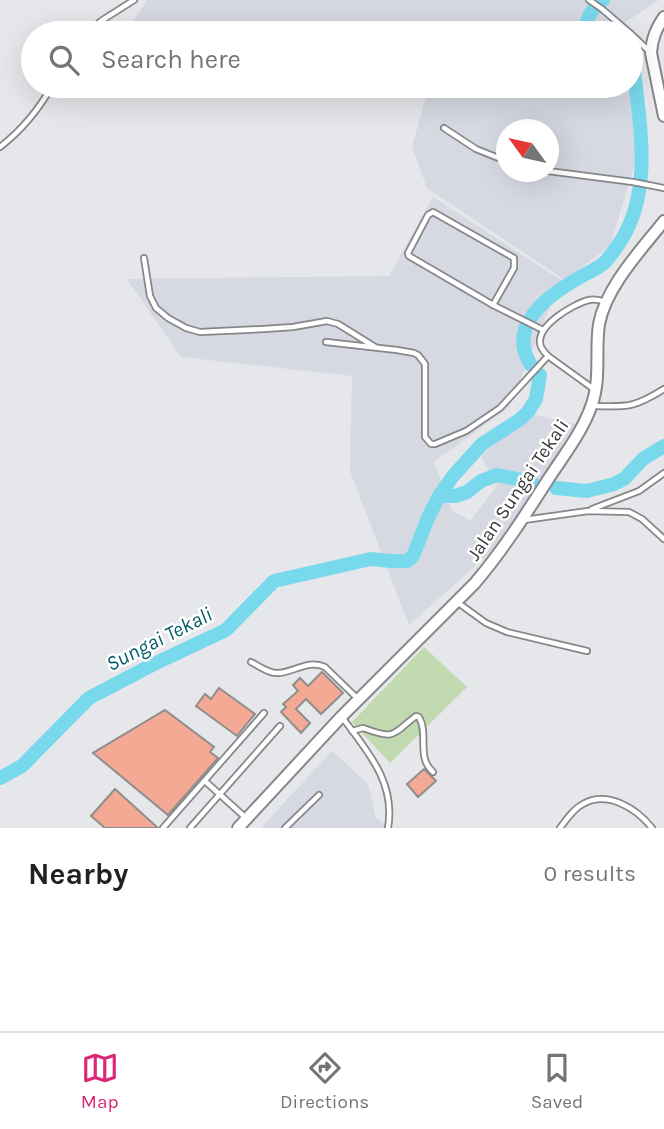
<!DOCTYPE html>
<html lang="en">
<head>
<meta charset="utf-8">
<style>
	:root { --surface:#fff; --page:#f2f2f2; --text:#202124; --muted:#757577; --line:#e0e0e0; --accent:#db2777 }
	body { margin:0; font-family:Karla,sans-serif; background:var(--page); color:var(--text) }
	.compass { position:absolute; left:496px; top:119px; width:63px; height:63px; border-radius:50%; background:var(--surface); box-shadow:0 7px 28px #0002; rotate:303deg }
	.list { margin:0; padding:0; list-style:none }
	h2 { display:flex; justify-content:space-between; align-items:center; height:91px; margin:0; padding:0 28px; font-size:30px }
	h2 small { font-size:23px; font-weight:400; color:var(--muted) }
	.icon { flex:none; width:38px; height:38px; fill:none; stroke:currentColor; stroke-width:2; stroke-linecap:round; stroke-linejoin:round }
	.map { position:relative; flex:none; width:664px; height:828px; overflow:hidden }
	.search { position:absolute; background:var(--surface); box-shadow:0 7px 28px #0002; left:21px; right:21px; top:21px; height:77px; display:flex; align-items:center; gap:18px; box-sizing:border-box; padding:0 24px; border-radius:38px; color:var(--muted); font-size:26px }
	.sheet { height:203px; background:var(--surface) }
	nav { display:flex; justify-content:space-around; align-items:center; box-sizing:border-box; height:98px; border-top:2px solid var(--line); background:var(--surface); font-size:19px; color:var(--muted) }
	nav a { display:grid; justify-items:center; gap:4px }
	nav .on { color:var(--accent) }
	.map>svg:first-child { display:block }
	.built { fill:#d6d8e2; fill-rule:evenodd }
	.green { fill:#c2dab0 }
	.lines { fill:none; stroke-linecap:round; stroke-linejoin:round }
	.river { stroke:#79d9ec; stroke-width:14 }
	.building { fill:#f4a994; stroke:#908d8c; stroke-width:2 }
	.service-casing { stroke:#87878a; stroke-width:8 }
	.tertiary-casing { stroke:#87878a; stroke-width:14 }
	.service { stroke:#fff; stroke-width:4.5 }
	.tertiary { stroke:#fff; stroke-width:10 }
	.labels { text-anchor:middle; dominant-baseline:central; stroke-width:5; stroke-linejoin:round; paint-order:stroke }
	.street-label { font-size:19px; fill:#383839; stroke:#fff }
	.water-label { font-size:21px; font-style:italic; fill:#045c69; stroke:#fff }
</style>
</head>
<body>
<div class="map">
<svg width="664" height="828" viewBox="0 0 664 828">
	<rect width="100%" height="100%" fill="#e6e7ea"/>
	<g class="built">
		<path d="M147 0H659L623 24 624 33H133L129 28Z"/>
		<path d="M429 86H629L637 157 610 246 565 280 427 188 412 147ZM506 130H548V172H506Z"/>
		<path d="M433 197 561 280 509 407 434 462 452 510 470 521 497 486 481 456 531 414 576 424 501 543 409 625 350 471 352 376 181 357 127 279 389 276Z"/>
		<path d="M332 751 368 784 376 818 390 828H261Z"/>
	</g>
	<path class="green" d="M424 647 467 687 390 763 352 722Z"/>
	<g class="lines">
		<g class="river">
			<path d="M585 33C585 21 592 7 603 0"/>
			<path d="M531 365C506 327 547 296 577 279 586 273 598 269 605 262 610 257 614 251 618 245 655 192 639 122 633 62L631 61"/>
			<path d="M556 488 587 491 614 484 624 479 643 459 664 446"/>
			<path d="M439 496H455L467 492 481 481 497 475 532 482"/>
			<path d="M0 778 22 766 89 698 154 664 226 630 274 581 371 559 391 561H407L413 556 428 518 439 496 453 476 482 444 519 420 528 412 536 399 540 375"/>
		</g>
	</g>
	<g class="building">
		<path d="M322 672 343 693 321 714 306 699 296 709 310 723 301 733 281 712 286 707 283 704 298 691 293 685 300 678 308 686Z"/>
		<path d="M219 688 255 714 237 736 196 706 205 694 211 699Z"/>
		<path d="M165 710 214 747 210 752 218 758 168 815 93 753Z"/>
		<path d="M424 769 436 781 418 797 407 784Z"/>
		<path d="M115 789 158 828H105L91 816Z"/>
	</g>
	<g class="lines">
		<g class="service-casing">
			<g id="service">
				<path d="M589 0 602 9 630 33"/>
				<path d="M88 33 101 21 134 0"/>
				<path d="M631 34 650 52"/>
				<path d="M444 128 476 149 506 161"/>
				<path d="M0 147C22 130 39 109 52 86"/>
				<path d="M548 171 633 182 664 188"/>
				<path d="M433 212 514 258V268L493 305 409 256 408 253 428 215Z"/>
				<path d="M144 258 150 296 156 308 168 318 186 328 200 332 264 329 293 327 327 321 338 324 375 347"/>
				<path d="M493 305 543 330"/>
				<path d="M326 342 397 350 414 353 418 355 425 364V437L431 444H435L466 431 500 408 548 356"/>
				<path d="M595 390 548 356C546 354 542 349 541 347 533 327 573 304 589 300 594 299 600 300 605 302"/>
				<path d="M593 406C627 407 634 408 664 389"/>
				<path d="M592 509 639 491 664 473"/>
				<path d="M524 520 588 511 629 512 642 519 664 539"/>
				<path d="M457 602 486 623 507 632 587 651"/>
				<path d="M251 662C259 666 269 674 279 673 294 672 309 659 325 667L358 699"/>
				<path d="M342 717C367 751 396 782 388 828"/>
				<path d="M352 731 363 728C396 740 391 735 416 716L419 717C429 734 416 757 433 772"/>
				<path d="M206 782 246 818"/>
				<path d="M163 828 264 713"/>
				<path d="M190 828 280 726"/>
				<path d="M285 828 319 795"/>
				<path d="M560 828C567 819 573 809 583 804 608 790 637 809 652 828"/>
			</g>
		</g>
		<g class="tertiary-casing">
			<g id="tertiary">
				<path d="M664 17C656 29 652 38 651 53L664 116"/>
				<path d="M238 828 341 717 475 583C503 550 526 514 549 478 564 455 583 431 592 404 601 378 595 351 599 324 606 287 641 250 664 221"/>
			</g>
		</g>
		<use href="#service" class="service"/>
		<use href="#tertiary" class="tertiary"/>
	</g>
	<g class="labels">
		<g class="street-label">
			<text transform="translate(518 490) rotate(-56)">Jalan Sungai Tekali</text>
		</g>
		<g class="water-label">
			<text transform="translate(159 639) rotate(-27)">Sungai Tekali</text>
		</g>
	</g>
</svg>
<svg class="compass" viewBox="-18 -18 36 36"><path d="M0-13l5 13h-10z" fill="#e53935"/><path d="M0 13l5-13h-10z" fill="#757577"/></svg>
<div class="search"><svg class="icon" aria-label="search" viewBox="0 0 24 24"><circle cx="10" cy="10" r="6"/><path d="M15 15l6 6"/></svg>Search here</div>
</div>
<section class="sheet">
<h2>Nearby<small>0 results</small></h2>
<ul class="list">
</ul>
</section>
<nav>
<a class="on"><svg class="icon" aria-label="map" viewBox="0 0 24 24"><path d="M3 6l6-2 6 2 6-2v14l-6 2-6-2-6 2zM9 4v14M15 6v14"/></svg>Map</a>
<a><svg class="icon" aria-label="directions" viewBox="0 0 24 24"><path d="M12 3l9 9-9 9-9-9zM9 14v-3h6M13 9l2 2-2 2"/></svg>Directions</a>
<a><svg class="icon" aria-label="saved" viewBox="0 0 24 24"><path d="M7 4h10v16l-5-4-5 4z"/></svg>Saved</a>
</nav>
</body>
</html>
